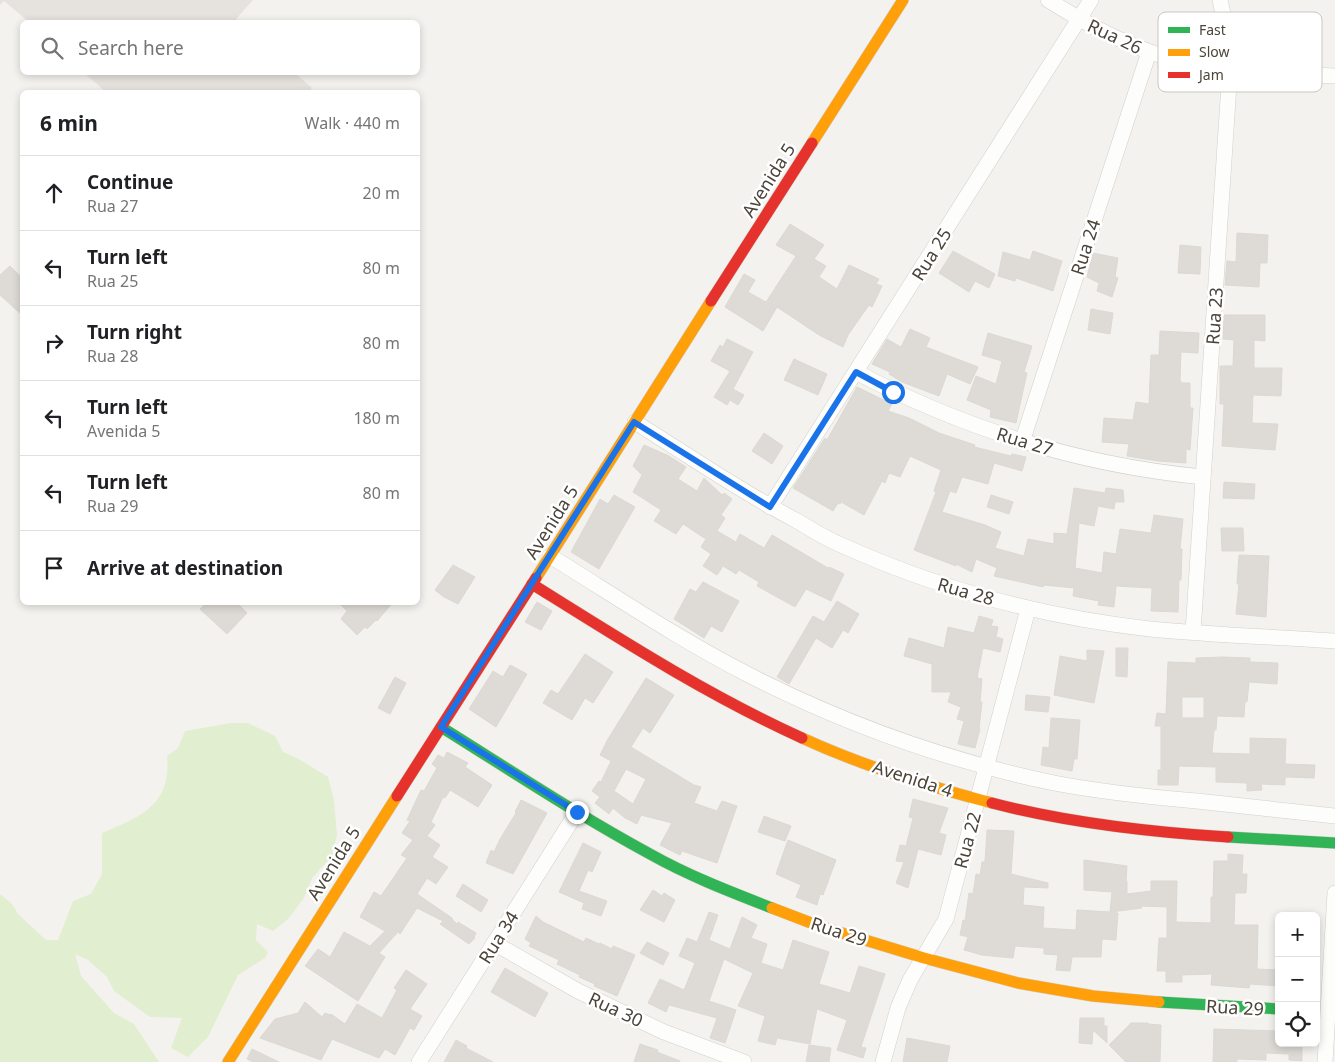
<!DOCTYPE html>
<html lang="en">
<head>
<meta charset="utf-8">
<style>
	:root { --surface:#fff; --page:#f2f2f2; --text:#202124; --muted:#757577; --line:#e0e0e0 }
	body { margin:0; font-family:"Noto Sans",sans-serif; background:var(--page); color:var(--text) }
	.controls { position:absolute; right:15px; bottom:15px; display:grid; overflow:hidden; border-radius:8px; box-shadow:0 2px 8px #0003 }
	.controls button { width:45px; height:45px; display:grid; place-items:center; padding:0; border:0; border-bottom:1px solid var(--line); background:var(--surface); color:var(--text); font:25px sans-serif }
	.stop { position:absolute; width:15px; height:15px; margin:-11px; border:4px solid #1a73e8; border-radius:50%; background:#fff }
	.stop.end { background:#1a73e8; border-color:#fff; box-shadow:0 1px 5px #0008 }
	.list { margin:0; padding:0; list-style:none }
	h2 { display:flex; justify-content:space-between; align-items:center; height:65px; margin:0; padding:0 20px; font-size:21px }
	h2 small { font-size:16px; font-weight:400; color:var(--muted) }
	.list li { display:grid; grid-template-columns:32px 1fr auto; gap:15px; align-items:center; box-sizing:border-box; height:75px; padding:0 20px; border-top:1px solid var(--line) }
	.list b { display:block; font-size:19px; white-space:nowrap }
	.list p { margin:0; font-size:16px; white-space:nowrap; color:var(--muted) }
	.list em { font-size:16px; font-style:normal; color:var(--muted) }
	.icon { flex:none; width:28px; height:28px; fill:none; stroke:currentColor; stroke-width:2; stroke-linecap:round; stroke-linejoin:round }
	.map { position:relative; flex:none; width:1335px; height:1062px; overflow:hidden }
	.search { position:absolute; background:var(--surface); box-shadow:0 2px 8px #0003; left:20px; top:20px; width:400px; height:55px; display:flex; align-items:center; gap:12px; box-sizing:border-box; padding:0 18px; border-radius:8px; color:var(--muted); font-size:19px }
	.panel { position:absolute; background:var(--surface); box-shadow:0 2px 8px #0003; left:20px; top:90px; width:400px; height:515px; border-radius:8px }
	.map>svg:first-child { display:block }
	.industrial { fill:#e6e2de }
	.green { fill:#e1eecf }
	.building { fill:#dedbd6; stroke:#dcd9d4; fill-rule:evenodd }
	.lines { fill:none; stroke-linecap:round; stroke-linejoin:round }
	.street-casing { stroke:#d2d0cb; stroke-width:16 }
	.fast-casing { stroke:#d3cfc5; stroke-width:12 }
	.slow-casing { stroke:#d3cfc5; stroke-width:12 }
	.jam-casing { stroke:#d3cfc5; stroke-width:12 }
	.street { stroke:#fdfdfc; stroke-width:15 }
	.fast { stroke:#30b455; stroke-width:11 }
	.slow { stroke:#ff9f0a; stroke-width:11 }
	.jam { stroke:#e5322d; stroke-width:11 }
	.route { stroke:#1a73e8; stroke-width:6 }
	.labels { text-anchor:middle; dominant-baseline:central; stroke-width:5; stroke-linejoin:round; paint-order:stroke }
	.street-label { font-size:18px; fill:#4b4439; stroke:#fff }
	.key { fill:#fff; stroke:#c9c7c4; stroke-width:1 }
	.key-label { font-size:14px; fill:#4b4439 }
</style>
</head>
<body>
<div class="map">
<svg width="1335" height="1062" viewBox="0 0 1335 1062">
	<rect width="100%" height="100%" fill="#f4f2ee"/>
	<g class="industrial">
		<path d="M0 0H253L236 19 240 22H29L4 1 0 5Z"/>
		<path d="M84 73H295L312 88 308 92H106Z"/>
	</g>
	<path class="green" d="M231 723H248L275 736 283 752 297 758 328 777 334 800 337 835 332 856 312 878 304 898 288 919 273 931 257 924 256 940 268 952 265 958 238 975 208 1037 188 1057 171 1048 182 1018 150 1017 114 991 107 977 88 960 75 954 81 976 114 1013 134 1024 159 1062H0V894L12 904 18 914 46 940H58L73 901 91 894 102 874V833C140 817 172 805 167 756L178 748 185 731Z"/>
	<g class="building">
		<path d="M790 224 824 245 814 259 826 266 819 277 837 289 849 265 879 279 876 284 882 286 872 307 869 305 848 335 843 347 819 335 777 307 763 331 725 307 744 274 755 280 748 292 766 302 796 256 776 245Z"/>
		<path d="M1237 233 1268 235 1267 263H1260L1259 287 1225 285 1227 261 1236 262Z"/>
		<path d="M1180 245 1201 247 1200 274 1178 273Z"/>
		<path d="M953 251 995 274 989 288 975 281 969 292 939 273Z"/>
		<path d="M1033 251 1062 261 1053 291 1016 278 1015 281 998 276 1003 252 1030 260Z"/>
		<path d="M1093 253 1118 258 1115 277 1118 278 1112 297 1097 291 1099 283 1087 277Z"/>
		<path d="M10 266 22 278V315L0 295V275Z"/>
		<path d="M1091 309 1113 313 1110 334 1088 330Z"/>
		<path d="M1224 315H1265V341L1254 340V368H1282L1281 396 1253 395 1252 423 1278 424 1275 450 1222 446 1224 404H1220V366H1233L1234 340 1223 339Z"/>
		<path d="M910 329 930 338 926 347 978 367 970 384 947 374 939 396 902 382 889 374 890 372 872 364 887 339 901 347Z"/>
		<path d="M1160 331 1199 333 1198 353 1181 352 1180 381H1181V383H1190V408H1193L1190 450 1186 449V463L1158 461 1127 456 1129 444 1102 442 1104 418 1133 420 1136 402 1149 404 1151 355H1159Z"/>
		<path d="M988 333 1032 346 1024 372 1027 373 1016 423 990 417 991 410 967 400 976 376 996 384 1002 361 982 355Z"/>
		<path d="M727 339 753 352 733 389 744 395 738 405 730 400 727 405 714 397 730 371 711 361 720 345 723 347Z"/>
		<path d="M794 359 827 374 818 395 784 380Z"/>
		<path d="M857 387 892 404 888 411 909 418 939 433 975 445 974 447 1011 456 1012 454 1026 457 1022 471 994 463 988 484 962 477 956 493 950 491 942 512 985 525 1001 532 995 548 1024 556 1028 539 1054 544V533L1067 534 1074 488 1105 493 1106 488 1123 490 1124 502H1115L1114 509 1098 506 1094 526 1079 523 1075 568 1102 573 1104 552 1116 554 1120 529 1151 533 1154 515 1183 519 1180 549H1182L1181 580H1179L1178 612 1151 611 1152 588 1116 586 1114 607 1098 605 1099 601 1073 596 1074 588 1044 585 1043 587 994 576 997 568 976 559 972 572 956 564V566L943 561 914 550 936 492 934 491 941 470 910 456 900 477 889 473 885 483 882 481 864 515 841 502 840 504 838 503 833 511 793 488 825 438 827 440Z"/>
		<path d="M764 433 783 446 772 464 752 451Z"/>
		<path d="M644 445 669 456 686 467 678 479 697 491 704 478 722 495 724 493 732 499 721 515 725 518 717 531 736 542 740 534 764 548 772 535 828 568 829 567 844 574 831 601 806 589 795 607 757 586 759 582 739 570 736 574 723 566 717 575 703 566 711 554 701 547 706 539 683 524 676 534 654 521 661 510 633 492 642 475 633 466Z"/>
		<path d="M1224 482 1255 484 1254 499 1223 498Z"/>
		<path d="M614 495 635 507 599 569 571 552 600 499 608 504Z"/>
		<path d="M991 495 1013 502 1009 514 987 507Z"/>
		<path d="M1221 528H1243L1244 551H1222Z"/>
		<path d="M1239 555 1269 556 1266 617 1236 614 1239 584H1237Z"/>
		<path d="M453 565 475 577 458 604 444 597 435 590Z"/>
		<path d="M703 582 739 601 722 632 711 626 704 638 674 619 690 589 696 592Z"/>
		<path d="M837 601 859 614 848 633 843 630 832 648 816 638 789 684 777 677 813 616 824 622Z"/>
		<path d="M207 602H236L247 613 227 634 200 609Z"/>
		<path d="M338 602H393L377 621 376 620 367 629 365 627 357 635 341 619 347 611Z"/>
		<path d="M537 602 552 611 541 630 525 622Z"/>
		<path d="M979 616 993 620 991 626 998 627 996 637 1003 639 1000 652 983 648 977 678 982 679 980 702H982L979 729H980L975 748 958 744 964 721 957 719 961 707 948 702 951 692H932V664L904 656 909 638 944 648 948 627 974 633Z"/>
		<path d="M1116 648H1128L1127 677 1116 676Z"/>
		<path d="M1087 650 1104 651 1094 703 1054 695 1060 656 1087 661Z"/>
		<path d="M585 654 613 672 593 703 585 698 572 720 543 703 551 690 558 694Z"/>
		<path d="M1223 657 1250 658V662L1278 663 1277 684 1249 682 1247 702 1245 701 1244 717 1217 716 1216 730H1214L1212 753 1250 754V738L1286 739 1285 764 1315 765 1314 778 1285 777V785L1261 784 1262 790 1247 791V783L1216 782V767L1179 766 1178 785H1158V770H1161V726H1155L1157 713 1166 714 1168 662 1196 663V658ZM1182 697H1204V718H1182Z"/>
		<path d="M510 665 527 674 496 727 469 709 493 671 503 677Z"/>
		<path d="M395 677 406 683 390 714 378 708Z"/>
		<path d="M646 678 674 695 650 733 643 728 631 747 694 785 701 787 694 803 717 811 722 801 737 806 717 863 682 851 680 855 660 845 672 823 641 815 637 824 625 818 613 808 609 814 595 803 600 797 592 791 599 781 601 782 611 761 600 755 608 739ZM626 769 646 779 633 804 614 791Z"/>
		<path d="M1026 695 1050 697 1048 712 1025 710Z"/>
		<path d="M1051 718 1080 720 1077 759H1074L1072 771 1041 765 1043 747 1049 748Z"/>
		<path d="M447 752 468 763 465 767 492 785 478 807 450 790 445 798 443 797 431 822 435 825 427 836 440 845 432 857 448 867 436 884 427 878 417 894 452 918V919L457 924 458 922 476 933 474 937 475 938 469 944 440 924 443 921 417 908 400 934 398 932 379 953 385 957 358 1001 305 966 318 949 330 957 344 932 370 946 385 931 360 917 374 892 381 896 407 858 401 855 413 840 402 833 410 821 407 820 421 790 424 791 437 768 432 764 438 755 444 758Z"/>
		<path d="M913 799 948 808 939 833 946 835 941 855 918 849 908 888 896 883 904 862 896 861 900 845 906 846 913 818 909 817Z"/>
		<path d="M521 800 547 813 513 874 486 863 491 850 494 852 500 839 516 813 515 812Z"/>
		<path d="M764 816 791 826 785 841 758 832Z"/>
		<path d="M987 830 1014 831 1011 874 1048 883V888L1024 887 1023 905 1044 907 1043 928 1076 930 1077 910 1110 912 1112 892 1084 890V860L1127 866 1126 881H1127V894L1151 891V881H1177L1176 922 1211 923V897H1213L1214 861H1228V854L1243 855 1242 874H1247L1246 893H1235L1234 925H1258L1257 969 1279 970V986L1250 984 1249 988 1211 985 1212 974 1182 975V982H1166V971H1157L1159 938H1167V907L1141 906 1142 908 1111 912 1118 913 1116 940 1102 939 1101 957H1072L1070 971 1056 970 1058 955 1044 954V948L1015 946 1013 958 982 955 964 950 968 937 960 935 963 920 965 921 969 893 973 894 976 874 980 875 982 862H985Z"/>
		<path d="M788 840 836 860 823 895 820 894 817 905 796 897 801 885 776 874Z"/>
		<path d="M583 843 601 852 592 872 588 870 579 891 607 901 601 916 582 909 584 903 559 892Z"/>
		<path d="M463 884 488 900 481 912 456 896Z"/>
		<path d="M653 890 662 896 664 893 675 900 664 922 640 910Z"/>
		<path d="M709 912 718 915 709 940 730 949 742 917 757 925 751 938 767 944 761 963 783 970 793 940 829 952 819 984 850 993 859 966 885 974 861 1047 866 1048 863 1058 837 1050 847 1020 817 1009 810 1044 777 1038 775 1045 758 1041 765 1016 738 1006 753 973 724 959 709 1001 736 1010 725 1043 710 1038 717 1018 669 1005 666 1012 648 1003 660 979 684 990 695 963 679 956 687 938 697 942Z"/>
		<path d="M536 916 543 922 584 942 586 938 599 944 600 943 612 949 613 946 635 955 617 996 594 986 595 984 579 977 580 975 557 964 559 960 529 946 531 943 525 939Z"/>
		<path d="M647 942 669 953 663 965 640 953Z"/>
		<path d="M505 968 548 993 535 1017 491 992Z"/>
		<path d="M406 970 427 984 410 1009 422 1016 414 1030 410 1028 395 1055 385 1049 379 1058 332 1039 321 1060 260 1038 275 1019 298 1013 305 1002 322 1017 325 1013 330 1015 331 1014 345 1024 357 1004 382 1018 397 990 394 988Z"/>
		<path d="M1080 1018H1104V1026H1107V1043L1093 1030 1092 1044 1079 1043Z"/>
		<path d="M1131 1023H1148V1024L1161 1025 1160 1062H1126L1109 1045Z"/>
		<path d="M1214 1029 1279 1031V1043H1302V1061L1289 1060V1054L1266 1053V1060L1237 1059V1062H1213Z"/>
		<path d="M907 1038 950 1046 947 1062H903Z"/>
		<path d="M456 1040 467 1046 466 1048 493 1062H444Z"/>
		<path d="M640 1044 658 1050 657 1052 680 1061V1062H634Z"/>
		<path d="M809 1045 831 1048 829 1062H806Z"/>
		<path d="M252 1049 279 1062H253L247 1059Z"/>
	</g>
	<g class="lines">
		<g class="street-casing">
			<g id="street">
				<path d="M1048 0C1093 28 1139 53 1190 63 1238 73 1287 73 1335 76"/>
				<path d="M856 372C966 430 1079 465 1203 477"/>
				<path d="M635 422C689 456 742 492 799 522 812 530 825 538 839 544 938 589 1042 617 1150 629 1212 635 1274 637 1335 641"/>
				<path d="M1022 442 1149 52"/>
				<path d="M770 507 1091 0"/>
				<path d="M550 556C615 596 680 640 749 675 845 724 948 761 1054 783 1101 792 1149 797 1197 801 1243 806 1289 811 1335 816"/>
				<path d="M1193 632 1230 69 1229 41 1220 0"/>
				<path d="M494 943 578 991 664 1032 744 1062"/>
				<path d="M419 1062 577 812"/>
				<path d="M883 1062 898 1008 910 980 946 919 1028 609"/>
				<path d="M1325 1062 1335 893"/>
			</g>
		</g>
		<g class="fast-casing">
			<g id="fast">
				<path d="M441 727C510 770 578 815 650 854 689 876 731 892 772 908"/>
				<path d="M1228 837 1335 843"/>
				<path d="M1159 1002 1279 1009"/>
			</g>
		</g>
		<g class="slow-casing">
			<g id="slow">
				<path d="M812 143 903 0"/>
				<path d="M536 578 711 301"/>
				<path d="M802 738C863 766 927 786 992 803"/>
				<path d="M772 908 819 926 924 958 1018 983 1093 996 1159 1002"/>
				<path d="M228 1062 397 796"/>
			</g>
		</g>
		<g class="jam-casing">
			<g id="jam">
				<path d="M711 301 812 143"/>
				<path d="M532 584C620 639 707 695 802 738"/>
				<path d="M397 796 536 578"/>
				<path d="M992 803C1069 823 1148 832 1228 837"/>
			</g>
		</g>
		<use href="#street" class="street"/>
		<use href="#fast" class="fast"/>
		<use href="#slow" class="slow"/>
		<use href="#jam" class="jam"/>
	</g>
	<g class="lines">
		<path class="route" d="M577 812 441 727 634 422 770 507 856 372 893 392"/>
	</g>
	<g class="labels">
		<g class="street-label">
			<text transform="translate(1115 36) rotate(25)">Rua 26</text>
			<text transform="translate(768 180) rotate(-58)">Avenida 5</text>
			<text transform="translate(1085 247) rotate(-72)">Rua 24</text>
			<text transform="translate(931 254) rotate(-58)">Rua 25</text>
			<text transform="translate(1214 316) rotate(-86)">Rua 23</text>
			<text transform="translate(1025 441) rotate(17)">Rua 27</text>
			<text transform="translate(551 522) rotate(-58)">Avenida 5</text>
			<text transform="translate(966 591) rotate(16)">Rua 28</text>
			<text transform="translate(913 778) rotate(18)">Avenida 4</text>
			<text transform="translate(967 840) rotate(-75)">Rua 22</text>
			<text transform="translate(333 863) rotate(-58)">Avenida 5</text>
			<text transform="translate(839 931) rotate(18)">Rua 29</text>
			<text transform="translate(498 937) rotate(-58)">Rua 34</text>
			<text transform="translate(1235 1007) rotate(3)">Rua 29</text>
			<text transform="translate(616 1009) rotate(25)">Rua 30</text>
		</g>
	</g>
	<rect x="1158" y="12" width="164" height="80" rx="8" class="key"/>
	<rect x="1168" y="27" width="22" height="6" fill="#30b455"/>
	<rect x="1168" y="49" width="22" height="7" fill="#ff9f0a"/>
	<rect x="1168" y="72" width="22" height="6" fill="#e5322d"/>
	<g class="key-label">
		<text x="1199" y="35">Fast</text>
		<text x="1199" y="57">Slow</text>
		<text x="1199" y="80">Jam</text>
	</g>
</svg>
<div class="controls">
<button>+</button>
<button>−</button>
<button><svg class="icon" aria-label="locate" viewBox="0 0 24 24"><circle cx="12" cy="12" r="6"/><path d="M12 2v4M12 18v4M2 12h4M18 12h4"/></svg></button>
</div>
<div class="stop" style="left:893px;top:392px"></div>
<div class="stop end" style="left:577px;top:812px"></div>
<div class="search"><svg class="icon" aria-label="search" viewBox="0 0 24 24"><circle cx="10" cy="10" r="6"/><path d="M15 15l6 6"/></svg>Search here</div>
<section class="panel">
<h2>6 min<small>Walk · 440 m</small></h2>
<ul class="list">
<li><svg class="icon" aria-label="ahead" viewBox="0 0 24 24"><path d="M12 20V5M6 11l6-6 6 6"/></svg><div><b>Continue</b><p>Rua 27</p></div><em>20 m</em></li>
<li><svg class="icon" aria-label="left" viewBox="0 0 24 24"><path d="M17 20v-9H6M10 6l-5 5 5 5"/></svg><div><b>Turn left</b><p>Rua 25</p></div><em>80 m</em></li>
<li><svg class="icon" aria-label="right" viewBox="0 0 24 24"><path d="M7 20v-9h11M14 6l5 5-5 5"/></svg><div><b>Turn right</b><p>Rua 28</p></div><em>80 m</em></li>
<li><svg class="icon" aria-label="left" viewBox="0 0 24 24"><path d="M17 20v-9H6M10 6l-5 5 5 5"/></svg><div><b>Turn left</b><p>Avenida 5</p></div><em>180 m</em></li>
<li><svg class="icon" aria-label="left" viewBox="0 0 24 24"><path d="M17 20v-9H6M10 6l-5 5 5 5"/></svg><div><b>Turn left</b><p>Rua 29</p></div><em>80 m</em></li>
<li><svg class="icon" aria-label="arrive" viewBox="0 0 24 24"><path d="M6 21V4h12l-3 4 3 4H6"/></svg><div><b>Arrive at destination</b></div></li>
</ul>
</section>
</div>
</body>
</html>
